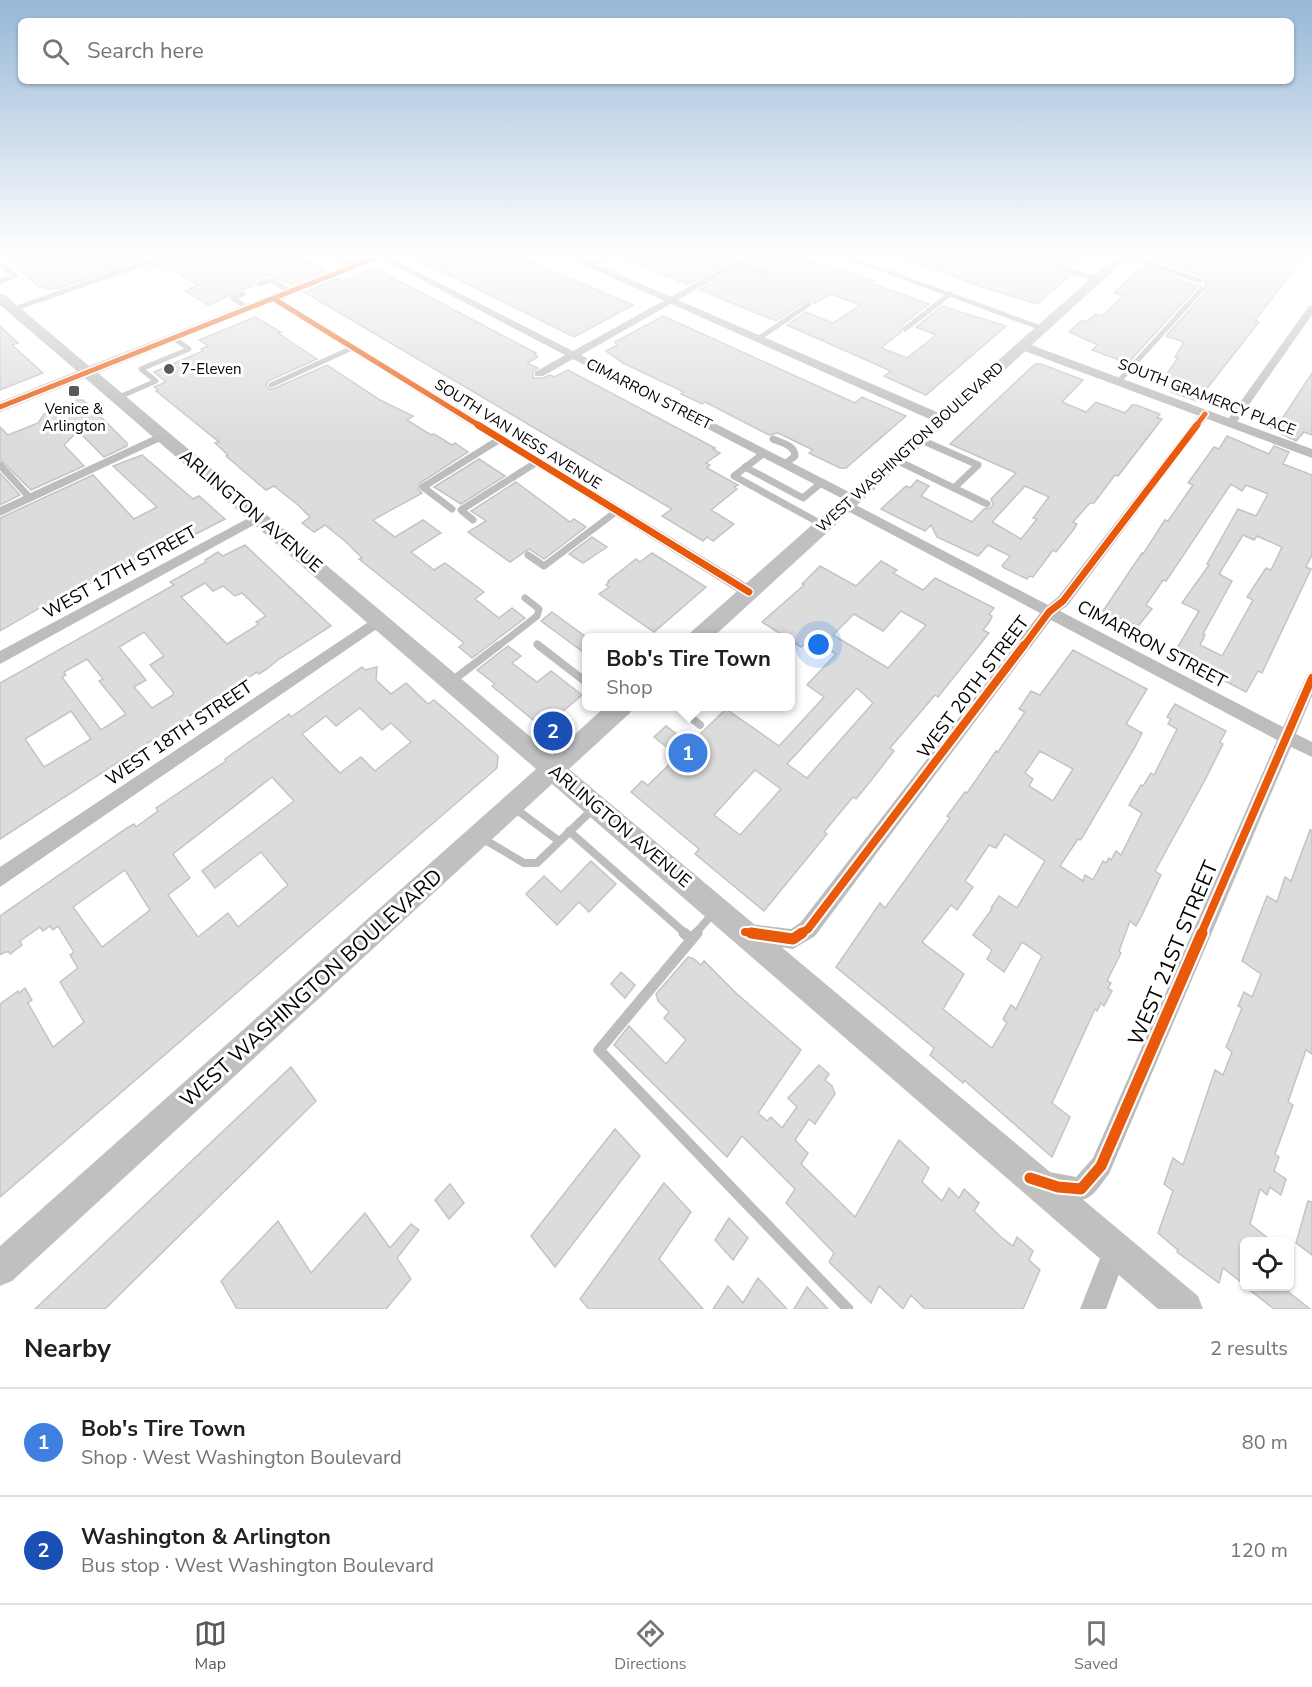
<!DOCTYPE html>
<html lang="en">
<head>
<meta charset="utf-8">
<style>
	:root { --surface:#fff; --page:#f6f6f6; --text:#202124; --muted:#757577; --line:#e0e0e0; --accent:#595959 }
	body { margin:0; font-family:"Nunito Sans",sans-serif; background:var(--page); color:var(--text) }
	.controls { position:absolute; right:18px; bottom:18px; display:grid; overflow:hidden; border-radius:9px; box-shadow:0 2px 4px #0004 }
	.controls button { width:54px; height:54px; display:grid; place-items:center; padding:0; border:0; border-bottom:2px solid var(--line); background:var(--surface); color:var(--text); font:30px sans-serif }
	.you { position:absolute; left:819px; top:645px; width:21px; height:21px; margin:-15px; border:4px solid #fff; border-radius:50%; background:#1a73e8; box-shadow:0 0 0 9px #1a73e833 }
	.badge { display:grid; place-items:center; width:39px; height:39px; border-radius:50%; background:var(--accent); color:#fff; font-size:20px; font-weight:700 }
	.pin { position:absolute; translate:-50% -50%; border:3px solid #fff; box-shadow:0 2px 6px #0006 }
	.popup { position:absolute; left:582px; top:633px; width:213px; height:78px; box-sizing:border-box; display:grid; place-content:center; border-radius:9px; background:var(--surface); filter:drop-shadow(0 2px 4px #0005); font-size:20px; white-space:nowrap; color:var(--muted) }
	.popup b { font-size:22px; color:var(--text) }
	.popup::after { content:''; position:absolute; left:50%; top:100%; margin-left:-12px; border:12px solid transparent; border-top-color:var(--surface) }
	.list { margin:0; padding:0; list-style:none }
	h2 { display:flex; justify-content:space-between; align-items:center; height:78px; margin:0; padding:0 24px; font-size:26px }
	h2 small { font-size:20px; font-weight:400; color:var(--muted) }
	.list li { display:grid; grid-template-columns:39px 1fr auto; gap:18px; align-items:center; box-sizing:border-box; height:108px; padding:0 24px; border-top:2px solid var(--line) }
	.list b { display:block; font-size:22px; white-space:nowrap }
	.list p { margin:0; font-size:20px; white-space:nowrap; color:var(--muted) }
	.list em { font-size:20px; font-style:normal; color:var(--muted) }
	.icon { flex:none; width:33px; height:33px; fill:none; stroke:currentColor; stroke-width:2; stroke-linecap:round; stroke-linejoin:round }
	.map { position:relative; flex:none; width:1312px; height:1309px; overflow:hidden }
	.search { position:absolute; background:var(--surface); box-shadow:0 2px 4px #0004; left:18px; right:18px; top:18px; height:66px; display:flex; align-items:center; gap:15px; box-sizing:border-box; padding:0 21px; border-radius:9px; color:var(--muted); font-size:22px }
	.sheet { height:294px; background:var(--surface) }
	nav { display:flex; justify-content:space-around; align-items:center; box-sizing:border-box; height:84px; border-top:2px solid var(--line); background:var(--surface); font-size:16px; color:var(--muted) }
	nav a { display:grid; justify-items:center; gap:3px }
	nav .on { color:var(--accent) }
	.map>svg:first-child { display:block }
	.building { fill:#dcdcdc; stroke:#c4c4c4; stroke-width:1.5; fill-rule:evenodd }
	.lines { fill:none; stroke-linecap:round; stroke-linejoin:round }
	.service-far3 { stroke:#bdbdbd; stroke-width:5 }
	.service-far2 { stroke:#bdbdbd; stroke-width:7 }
	.service-far1 { stroke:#bdbdbd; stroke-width:8 }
	.service { stroke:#bdbdbd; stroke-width:11 }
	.minor { fill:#bdbdbd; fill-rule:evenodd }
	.tertiary { fill:#bdbdbd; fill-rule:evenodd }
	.secondary { fill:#c0c0c0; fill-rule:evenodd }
	.cycleway-far3-casing { stroke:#fff; stroke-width:8 }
	.cycleway-far2-casing { stroke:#fff; stroke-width:10 }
	.cycleway-far1-casing { stroke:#fff; stroke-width:12 }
	.cycleway-casing { stroke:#fff; stroke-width:15 }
	.cycleway-far3 { stroke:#e8590c; stroke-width:5 }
	.cycleway-far2 { stroke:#e8590c; stroke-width:7 }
	.cycleway-far1 { stroke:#e8590c; stroke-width:8 }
	.cycleway { stroke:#e8590c; stroke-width:11 }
	.poi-dot { fill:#595959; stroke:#fff; stroke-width:2 }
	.labels { text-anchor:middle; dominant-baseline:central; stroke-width:6; stroke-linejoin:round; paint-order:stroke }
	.far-poi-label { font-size:15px; fill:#000; stroke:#fff; text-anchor:start }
	.far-street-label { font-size:15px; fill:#000; stroke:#fff }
	.street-label { font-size:18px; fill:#000; stroke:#fff }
	.near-street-label { font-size:21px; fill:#000; stroke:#fff }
</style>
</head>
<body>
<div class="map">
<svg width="1312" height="1309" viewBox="0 0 1312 1309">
	<rect width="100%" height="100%" fill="#fff"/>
	<g class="building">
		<path d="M25 257H34L37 259 45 257H148L60 288 48 289 38 286 10 261Z"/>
		<path d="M166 257H301L325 271 291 284 269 275 256 280 254 285 208 305 185 291 198 285 172 269 166 271 160 266 152 269 148 267 163 261Z"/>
		<path d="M412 257H521L633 305 574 337Z"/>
		<path d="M620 257H739L688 285Z"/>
		<path d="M755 257 768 260 773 257H798L874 281 871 283 929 304 902 325 901 332 881 348 907 358 936 335 916 327 942 306 1006 326 926 395 884 376 891 371 787 325 806 312 833 323 860 305 830 294 814 304 812 300H807L776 321 700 290 739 267 768 277 771 274 769 270 750 261Z"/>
		<path d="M901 257H1071L1057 271 1070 276 1037 304 979 286Z"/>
		<path d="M1152 257H1223L1235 260 1238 257H1252L1266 261 1270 257H1291L1302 260 1255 320 1259 322 1197 401 1171 392 1173 386 1161 382 1178 358 1175 357 1184 342 1166 336 1206 292 1205 279 1202 276 1150 259Z"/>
		<path d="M1142 266 1198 286 1128 363 1092 350 1098 345 1069 332 1082 320 1087 322 1095 314 1102 316 1123 296 1114 293Z"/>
		<path d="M372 269 382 272 536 353 534 354 538 357 527 363 538 368 533 372V378H543L550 375 554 377 568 370 715 448 713 449 720 453 706 463 710 465 707 468 738 485 734 487 737 489 711 510 734 524 713 541 707 537 703 541 662 516 672 509 304 292 337 278 342 281Z"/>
		<path d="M663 316 855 403 862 397 906 416 846 468H840L809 453 813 450 778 433 769 435 705 402 702 404 681 394 684 392 623 363 606 351 617 345 615 342Z"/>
		<path d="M255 317 281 332 278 333 317 359 268 381 266 385 269 389H273L327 365 380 400 413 416 407 420 431 435 434 434 452 445 455 443 468 452 420 483 418 489 422 493 373 520 395 537 423 520 441 533 411 552 434 570 445 563 484 592 475 599 499 618 512 608 525 618 472 658 459 647 464 643 359 559 362 558 345 541 325 525 314 532 302 523 310 517 298 505 274 486 266 490 262 487 226 456 228 455 215 443 219 442 156 391 158 390 154 387 166 382 154 372 203 351 201 349 208 346 199 340Z"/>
		<path d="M0 326 18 343 12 345 43 373 0 390Z"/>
		<path d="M1035 364H1041L1083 380 1062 402 1086 412 1096 402 1125 413 1132 405H1136L1160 414 1157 418 1162 419 1118 476 1115 475 1094 503H1090L1073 522 1077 524 1074 529 1056 552 1053 550 1033 577 1029 576 1027 579 1004 568 1002 566 1010 556 988 545 978 556 937 537 931 525 925 531 881 509 906 486 910 488 917 480 929 486 921 496 972 522 984 509 991 508 993 504 991 499 1016 473 950 444ZM1025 486 1049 497 1033 518 1037 519 1021 539 992 522Z"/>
		<path d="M1312 373V435L1304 432 1296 441 1270 428 1277 418 1282 419Z"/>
		<path d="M77 400H83L97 413 127 443V446L104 457 78 431 64 445 84 466 31 490 0 459V427L8 435 38 423 44 414Z"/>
		<path d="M1227 436 1269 454 1274 446 1289 452 1283 464 1312 475V555L1306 567 1311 569 1262 673 1258 671 1246 692 1206 671 1207 666 1176 650 1199 611 1182 603 1209 565 1207 564 1238 509 1256 516 1268 494 1246 485 1242 491 1231 484 1166 581 1163 580 1146 605 1152 609 1138 626 1103 611 1142 553 1143 554 1165 520 1168 521 1193 485 1188 483 1214 447 1219 449ZM1243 535 1254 540 1257 536 1282 547 1271 570 1266 568 1247 597 1253 600 1222 656 1200 645 1205 635 1203 634 1232 581 1219 574Z"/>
		<path d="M142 455 193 499 199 496 225 519 188 538 182 533 159 544 161 546 155 549 157 550 144 557 143 555 79 590 74 588 0 631V518L93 475 134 519 157 507 113 466Z"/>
		<path d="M479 459 505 476 461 504 434 487Z"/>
		<path d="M0 473 20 495 0 505Z"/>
		<path d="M516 482 570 522 574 519 586 527 544 559 529 549 510 562 468 532 486 521 471 511Z"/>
		<path d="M592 537 607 547 583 563 569 554Z"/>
		<path d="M245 545 331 626 279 659 267 669 259 674 257 672 0 839V683L174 585 170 582 206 562 205 560 218 552 223 556ZM205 583 213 591 223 586 235 596 242 593 266 616 256 622 259 624 227 644 181 597ZM144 632 164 656 150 665 173 692V695L152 708 134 687 146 680 119 647ZM87 659 103 679 99 681 126 714 101 730 62 677 66 675 64 672ZM71 711 91 739 44 767 25 739Z"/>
		<path d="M652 553 706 587 654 632 599 594 609 587 606 585 609 582 608 581 636 559 640 562Z"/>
		<path d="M881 561 897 570 893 573 923 590 935 578 994 608 989 614 992 616 990 621 983 630 989 633 938 697 935 695 890 748 894 751 873 778 856 799 853 797 824 832 827 834 764 911 695 854 699 849 631 792 642 781 648 785 678 756 654 737 666 726 690 744 726 709 779 746 824 697 807 685 836 654 811 639 801 647 762 622 804 585 802 584 820 566 856 586ZM901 611 926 625 888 668 833 635 854 614 883 631ZM857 688 873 703 807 778 787 764ZM755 770 781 789 740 835 714 815Z"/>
		<path d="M552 612 586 637V654L541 621Z"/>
		<path d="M508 646 521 656 512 663 537 682 551 671 582 695 543 728 492 686 495 684 477 670Z"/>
		<path d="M1073 650 1147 689 1126 724 1142 733 1135 747 1082 838 1080 840 1078 839 1060 866 1083 881 1085 875 1093 880 1103 861 1106 863 1109 858 1111 860 1116 851 1121 855 1142 813 1129 805 1141 785 1143 786 1151 773 1154 775 1177 729 1168 724 1171 719 1167 717 1175 704 1226 731 1220 742 1223 744 1205 780 1155 871 1161 875 1142 915 1136 926 1130 921 1119 951 1121 953 1107 981 1111 983 1108 988 1112 991 1104 1006 1101 1003 1097 1011 1095 1009 1052 1103 1070 1117 1052 1157 964 1080 963 1083 930 1055 934 1048 836 967 880 903 885 908 950 818 947 816 965 792 967 793 996 751 998 752 1025 712 1019 709 1031 691 1040 695ZM1040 751 1073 769 1053 801 1029 786 1033 779 1025 773ZM1005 834 1045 861 1017 908 999 896 991 908 992 909 973 935 992 950 987 959 1004 972 1022 942 1042 956 1016 1009 1011 1005 1003 1019 1007 1023 992 1048 943 1009 964 974 922 942 951 905 957 910 973 887 965 881 989 845 996 848Z"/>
		<path d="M362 667 365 670 377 667 376 680 391 694 406 683 428 704 434 700 498 756 497 768 0 1197V1004L18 991 19 993 25 988 32 1000 28 1003 53 1047 84 1022 60 982 78 968 70 955 74 952 58 926 53 930 50 926 43 931 40 927 20 941 22 945 10 954 9 952H5L0 955V916L127 828 134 824 136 827 158 811 156 808 226 761 225 759 289 714 291 717ZM360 708 382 730 391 723 411 742 375 771 361 757 340 773 302 734 326 716 336 726ZM272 777 294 801 202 871 215 888 261 852 288 885 238 927 228 913 198 937 168 895 190 878 173 854ZM125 870 150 910 102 947 73 907Z"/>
		<path d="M1310 830H1312V1054L1306 1050 1288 1102 1293 1105 1275 1154 1279 1157 1274 1171 1286 1179 1281 1195 1270 1187 1267 1195 1260 1189 1250 1224 1273 1242H1245V1285L1223 1268 1219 1283 1177 1252 1178 1250 1158 1233 1173 1191 1164 1184 1173 1158 1183 1165 1215 1070 1223 1075 1232 1052 1226 1047 1242 1008 1238 1006 1244 992 1252 997 1261 974 1242 961 1267 896 1277 902 1285 877 1291 881Z"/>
		<path d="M591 861 616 884 589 912 579 902 557 925 526 894 544 876 561 892Z"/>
		<path d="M688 957 694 959 701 965 704 961 736 993 801 1050 758 1113 767 1121 771 1117 782 1128 797 1107 788 1098 819 1065 829 1074 825 1080 832 1086 835 1094 815 1124 809 1119 795 1140 808 1153 801 1164 855 1217 899 1140 929 1168 922 1182 942 1201 949 1188 959 1198 964 1189 979 1203 974 1211 1001 1237 1013 1246 1017 1237 1033 1251 1029 1260 1040 1270 1023 1309H925L911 1295 903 1309 879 1286 871 1303 829 1262 834 1253 786 1203 795 1189 742 1136 727 1157 614 1045 629 1026 666 1064 686 1040 664 1018 669 1012 658 1001 656 994Z"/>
		<path d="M621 972 635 985 625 998 611 984Z"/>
		<path d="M291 1067 316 1101 105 1309H35Z"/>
		<path d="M615 1129 640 1156 555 1267 531 1236Z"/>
		<path d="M664 1183 691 1212 659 1259 703 1309H589L580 1299Z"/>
		<path d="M450 1184 464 1203 449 1219 435 1200Z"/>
		<path d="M1308 1201 1312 1202V1255L1296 1243Z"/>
		<path d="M365 1213 390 1248 411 1224 419 1230 397 1258 411 1279 386 1309H237L221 1281 278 1221 311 1273Z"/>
		<path d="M729 1218 748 1238 733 1260 715 1240Z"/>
		<path d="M758 1278 787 1309H713L728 1286 743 1303Z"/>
		<path d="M807 1287 828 1309H794Z"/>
		<path d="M1246 1287H1282L1310 1309H1274Z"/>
	</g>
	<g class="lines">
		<g class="service-far3">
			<path d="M1078 257 1064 269 1097 279"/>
			<path d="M1129 257 1200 281"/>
			<path d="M739 262 766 273"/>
			<path d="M0 263 15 275 0 282"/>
			<path d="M591 265 609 257"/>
			<path d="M259 284 271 280 291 292"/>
			<path d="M243 294 233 298 249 309"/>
			<path d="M14 309 161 257"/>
			<path d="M905 329 950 294"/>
			<path d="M758 339 809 304"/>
			<path d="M1118 382 1202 289"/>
			<path d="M271 385 352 348"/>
			<path d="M117 398 156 381 141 369 189 349 175 339"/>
		</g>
		<g class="service-far2">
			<path d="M773 439C781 443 795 445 795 456L785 464"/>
			<path d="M919 439 978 465 954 488"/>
			<path d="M764 453 734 476 823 525"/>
			<path d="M896 460 987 504"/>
			<path d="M0 465 30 498"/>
			<path d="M745 467 803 498 821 483"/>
			<path d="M452 509 423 487 500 439"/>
			<path d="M473 520 461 510 537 462"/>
			<path d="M528 555 544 566 617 511"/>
			<path d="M537 644 540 647"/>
			<path d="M497 647 537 616 539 609 525 598"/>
		</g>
		<g class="service-far1">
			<path d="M538 645 586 682"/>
			<path d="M452 681 499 645"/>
			<path d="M677 706 700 725"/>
			<path d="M513 807 559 841"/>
			<path d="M569 831 686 934"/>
			<path d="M480 837 524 863H537L594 808"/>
			<path d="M695 934 714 912"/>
		</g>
		<g class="service">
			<path d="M684 933 691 939"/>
			<path d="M697 933 599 1050 848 1309"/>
		</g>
		<g class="minor">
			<path d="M333 257H343L359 266 352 268Z"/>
			<path d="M378 257H388L573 351 743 257H753L581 355 857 496 859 499 857 502 852 503 1048 605 1058 597 1201 412H1209V416L1068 605 1060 611 1283 727 1307 674 1312 672V696L1296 734 1312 742V757L1291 747 1109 1174C1103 1181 1097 1192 1089 1197 1078 1205 1052 1197 1041 1192L1037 1184 1041 1176 1049 1172 1076 1177 1093 1158 1277 740 1051 620 815 936 793 949 744 941 741 934 744 927 751 924 791 929 801 922 1040 613 842 508 840 505 842 502 847 501 573 359 543 376H535V372L565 355Z"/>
			<path d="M842 257H853L1048 328 1040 330Z"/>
			<path d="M271 297H277L754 588 756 592 754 596H744L271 301Z"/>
			<path d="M1312 305V315L1234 426H1226V422L1309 306Z"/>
			<path d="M163 432 167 434V438L0 516V507Z"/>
			<path d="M258 513 264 517 263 520 0 664V651Z"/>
			<path d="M379 615 384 616 386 620 384 624 0 887V867Z"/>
			<path d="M1116 1238 1125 1241 1128 1250 1106 1309H1080L1107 1241Z"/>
		</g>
		<g class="tertiary">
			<path d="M566 257H579L946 416 948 419 941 423 936 422Z"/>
			<path d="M1023 342 1312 449V458L1019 349 1017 346Z"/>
		</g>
		<g class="secondary">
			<path d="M367 257H383L98 373 552 755 606 706H633L630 713 569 769 1198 1296 1203 1309H1158L552 784 12 1281 0 1286V1246L536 769 85 378 0 412V402L77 371 0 305V294L5 295 89 366Z"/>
			<path d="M1115 257H1128L712 638H688L691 632Z"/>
		</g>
		<g class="cycleway-far3-casing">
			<g id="cycleway-far3">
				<path d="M274 299 480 426"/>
				<path d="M0 407 377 257"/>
				<path d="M1196 426 1205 414"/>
			</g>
		</g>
		<g class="cycleway-far2-casing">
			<g id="cycleway-far2">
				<path d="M478 425 749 592"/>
				<path d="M1023 647 1049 612 1063 601 1197 425"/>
			</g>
		</g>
		<g class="cycleway-far1-casing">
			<g id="cycleway-far1">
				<path d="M745 932 761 934"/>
				<path d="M800 934 808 929 1024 645"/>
				<path d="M1201 934 1312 678"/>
			</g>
		</g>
		<g class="cycleway-casing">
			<g id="cycleway">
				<path d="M751 933 793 939 802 933"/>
				<path d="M1030 1178 1058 1187 1081 1189 1101 1166 1202 933"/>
			</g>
		</g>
		<use href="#cycleway-far3" class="cycleway-far3"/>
		<use href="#cycleway-far2" class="cycleway-far2"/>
		<use href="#cycleway-far1" class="cycleway-far1"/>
		<use href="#cycleway" class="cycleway"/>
	</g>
	<linearGradient id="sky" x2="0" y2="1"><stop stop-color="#96b7d6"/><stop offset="0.58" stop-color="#fff"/><stop offset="1" stop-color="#fff" stop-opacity="0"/></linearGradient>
	<rect width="1312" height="440" fill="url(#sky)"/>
	<g class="poi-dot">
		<circle cx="169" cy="369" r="6"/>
		<rect x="68" y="385" width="12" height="12" rx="3"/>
	</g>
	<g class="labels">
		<g class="far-poi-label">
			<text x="181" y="369">7-Eleven</text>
			<text x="74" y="409" text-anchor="middle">Venice &amp;<tspan x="74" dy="17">Arlington</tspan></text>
		</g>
		<g class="far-street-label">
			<text transform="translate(649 394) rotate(27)">CIMARRON STREET</text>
			<text transform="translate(1207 397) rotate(21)">SOUTH GRAMERCY PLACE</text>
			<text transform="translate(518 434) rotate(32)">SOUTH VAN NESS AVENUE</text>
			<text transform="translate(910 447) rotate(-42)">WEST WASHINGTON BOULEVARD</text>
		</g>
		<g class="street-label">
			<text transform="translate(251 511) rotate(40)">ARLINGTON AVENUE</text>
			<text transform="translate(120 572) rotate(-29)">WEST 17TH STREET</text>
			<text transform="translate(1152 644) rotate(28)">CIMARRON STREET</text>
			<text transform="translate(973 687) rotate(-53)">WEST 20TH STREET</text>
			<text transform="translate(179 733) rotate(-34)">WEST 18TH STREET</text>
			<text transform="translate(620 826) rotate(40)">ARLINGTON AVENUE</text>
		</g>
		<g class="near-street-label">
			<text transform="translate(1173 953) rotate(-67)">WEST 21ST STREET</text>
			<text transform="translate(311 988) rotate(-42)">WEST WASHINGTON BOULEVARD</text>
		</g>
	</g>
</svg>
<div class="controls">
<button><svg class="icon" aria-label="locate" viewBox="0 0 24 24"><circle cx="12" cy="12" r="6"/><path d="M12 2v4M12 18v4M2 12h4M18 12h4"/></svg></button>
</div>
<div class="you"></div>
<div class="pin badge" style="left:688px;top:753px;background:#3f7fe0">1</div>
<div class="popup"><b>Bob's Tire Town</b>Shop</div>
<div class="pin badge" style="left:553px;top:731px;background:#1a4fb4">2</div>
<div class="search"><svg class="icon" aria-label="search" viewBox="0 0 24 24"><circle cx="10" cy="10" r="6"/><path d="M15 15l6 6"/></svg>Search here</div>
</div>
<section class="sheet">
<h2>Nearby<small>2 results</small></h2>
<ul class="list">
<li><span class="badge" style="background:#3f7fe0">1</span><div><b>Bob's Tire Town</b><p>Shop · West Washington Boulevard</p></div><em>80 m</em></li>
<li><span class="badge" style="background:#1a4fb4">2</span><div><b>Washington &amp; Arlington</b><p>Bus stop · West Washington Boulevard</p></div><em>120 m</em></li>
</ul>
</section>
<nav>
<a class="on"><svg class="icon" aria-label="map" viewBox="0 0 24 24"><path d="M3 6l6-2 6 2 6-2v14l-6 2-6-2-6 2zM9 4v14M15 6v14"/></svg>Map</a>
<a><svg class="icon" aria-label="directions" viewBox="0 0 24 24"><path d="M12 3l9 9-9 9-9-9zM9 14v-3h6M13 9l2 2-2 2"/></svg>Directions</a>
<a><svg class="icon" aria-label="saved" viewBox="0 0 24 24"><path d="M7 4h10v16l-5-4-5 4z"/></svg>Saved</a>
</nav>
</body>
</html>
